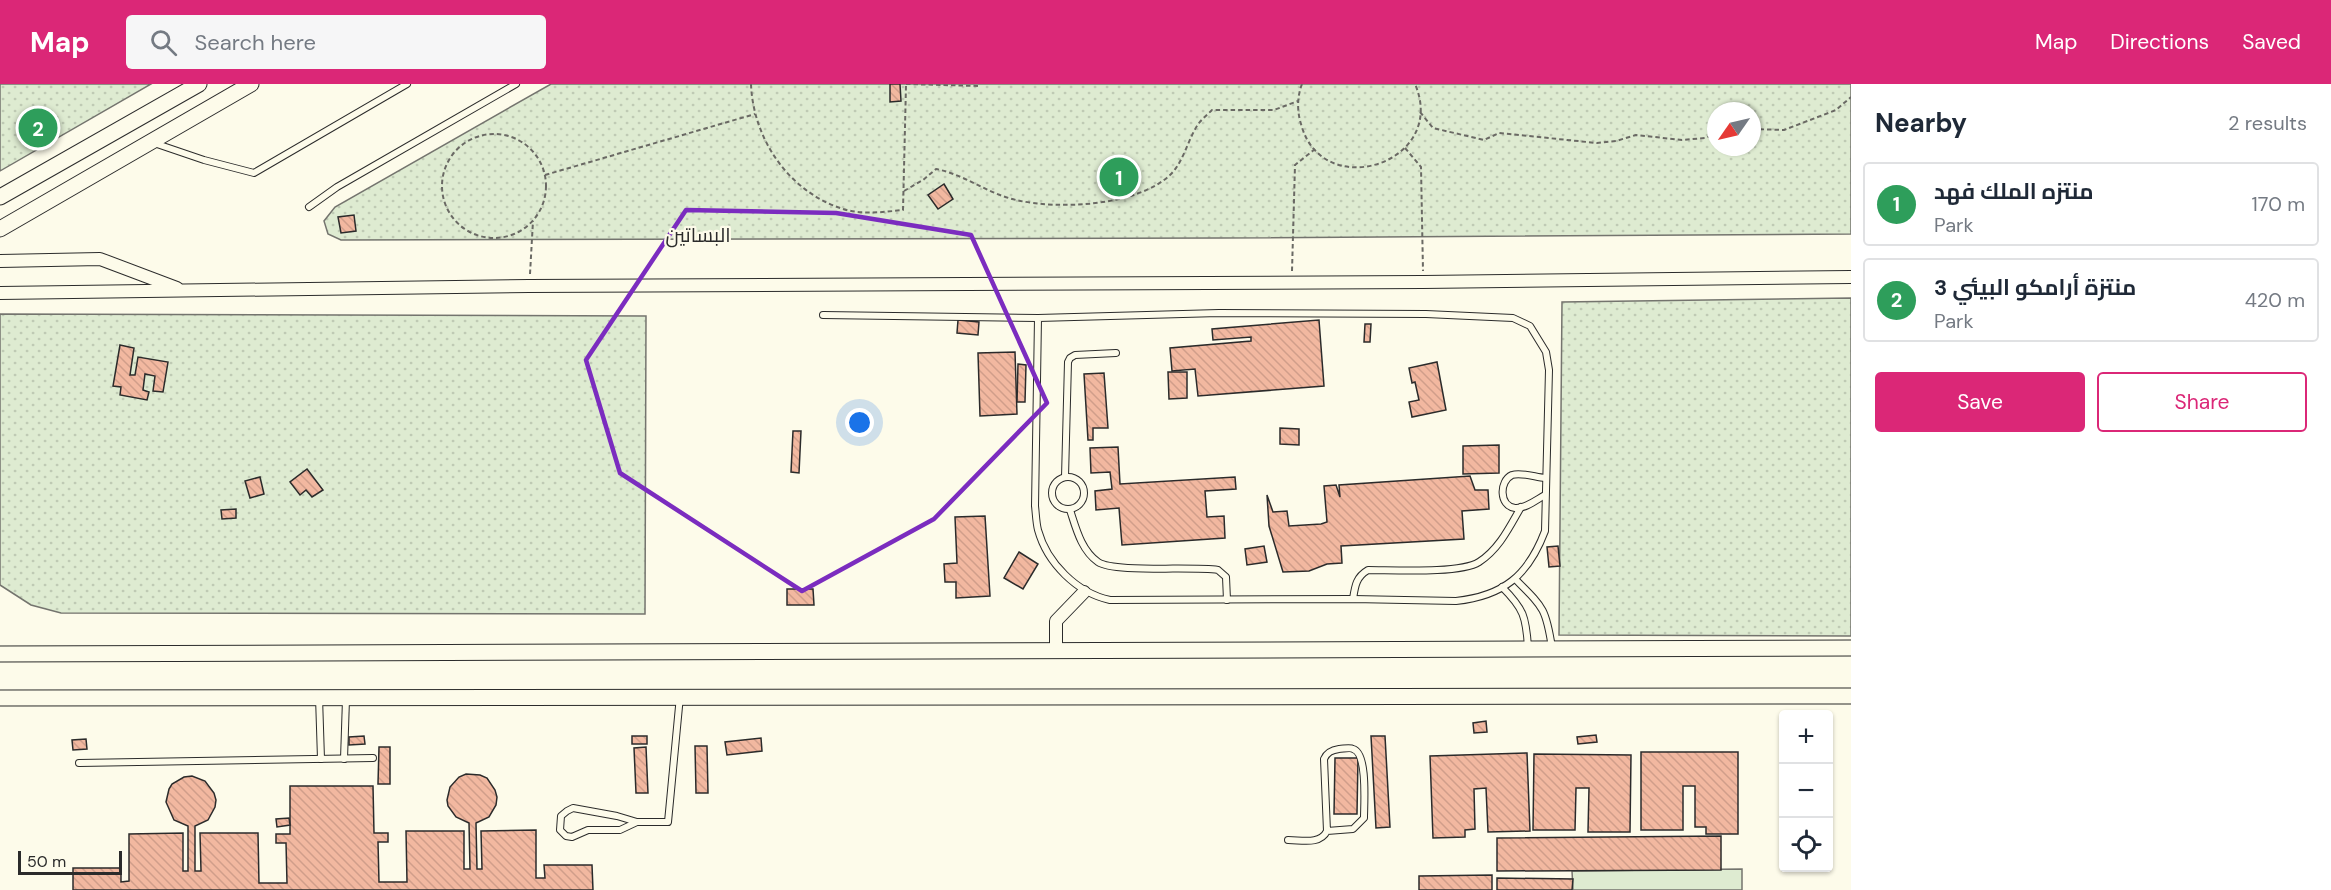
<!DOCTYPE html>
<html lang="en">
<head>
<meta charset="utf-8">
<style>
	:root { --surface:#fff; --page:#f6f6f7; --text:#1f2937; --muted:#747a83; --line:#e0e1e3; --accent:#db2777 }
	body { margin:0; font-family:"DM Sans",Cairo,sans-serif; background:var(--page); color:var(--text) }
	.controls { position:absolute; right:18px; bottom:18px; display:grid; overflow:hidden; border-radius:6px; box-shadow:0 2px 4px #0004 }
	.controls button { width:54px; height:54px; display:grid; place-items:center; padding:0; border:0; border-bottom:2px solid var(--line); background:var(--surface); color:var(--text); font:30px sans-serif }
	.compass { position:absolute; left:1707px; top:18px; width:54px; height:54px; border-radius:50%; background:var(--surface); box-shadow:0 2px 4px #0004; rotate:236deg }
	.scale { position:absolute; left:18px; bottom:15px; width:104px; box-sizing:border-box; padding-left:6px; border:3px solid #2b2b2b; border-top:0; font-size:16px; line-height:21px; white-space:nowrap; color:#2b2b2b; -webkit-text-stroke:4px #fdfbea; paint-order:stroke }
	.you { position:absolute; left:860px; top:339px; width:21px; height:21px; margin:-15px; border:4px solid #fff; border-radius:50%; background:#1a73e8; box-shadow:0 0 0 9px #1a73e833 }
	.badge { display:grid; place-items:center; width:39px; height:39px; border-radius:50%; background:var(--accent); color:#fff; font-size:20px; font-weight:700 }
	.pin { position:absolute; translate:-50% -50%; border:3px solid #fff; box-shadow:0 2px 6px #0006 }
	.list { margin:0; padding:0; list-style:none }
	h2 { display:flex; justify-content:space-between; align-items:center; height:78px; margin:0; padding:0 24px; font-size:26px }
	h2 small { font-size:20px; font-weight:400; color:var(--muted) }
	.list li { display:grid; grid-template-columns:39px 1fr auto; gap:18px; align-items:center; box-sizing:border-box; height:84px; margin:0 12px 12px; padding:0 12px; border:2px solid var(--line); border-radius:6px }
	.list b { display:block; font-size:22px; white-space:nowrap }
	.list p { margin:0; font-size:20px; white-space:nowrap; color:var(--muted) }
	.list em { font-size:20px; font-style:normal; color:var(--muted) }
	.actions { display:flex; gap:12px; padding:18px 24px }
	.actions a { flex:1; padding:14px 0; border:2px solid var(--accent); border-radius:6px; text-align:center; font-size:21px; color:var(--accent) }
	.actions .main { background:var(--accent); color:#fff }
	.icon { flex:none; width:33px; height:33px; fill:none; stroke:currentColor; stroke-width:2; stroke-linecap:round; stroke-linejoin:round }
	.map { position:relative; flex:none; width:1851px; height:806px; overflow:hidden }
	header { display:flex; align-items:center; gap:36px; box-sizing:border-box; height:84px; padding:0 30px; background:var(--accent); color:#fff }
	header strong { font-size:28px }
	nav { display:flex; gap:33px; margin-inline-start:auto; font-size:21px }
	.search { width:420px; height:54px; background:var(--page); display:flex; align-items:center; gap:15px; box-sizing:border-box; padding:0 21px; border-radius:6px; color:var(--muted); font-size:22px }
	main { display:flex }
	aside { flex:1; background:var(--surface) }
	.map>svg:first-child { display:block }
	.park { fill:url(#park-dots); stroke:#74746e; stroke-width:1.5; fill-rule:evenodd }
	.pitch { fill:#deebd1; stroke:#74746e; stroke-width:1.5 }
	.building { fill:url(#building-back-hatch); stroke:#2b2b2b; stroke-width:1.5 }
	.lines { fill:none; stroke-linecap:round; stroke-linejoin:round }
	.service-casing { stroke:#2b2b2b; stroke-width:8 }
	.minor-casing { stroke:#2b2b2b; stroke-width:14 }
	.tertiary-casing { stroke:#2b2b2b; stroke-width:17 }
	.path { stroke:#6a6964; stroke-width:2; stroke-dasharray:4.5 3; stroke-linecap:butt }
	.service { stroke:#fdfbea; stroke-width:6 }
	.minor { stroke:#fdfbea; stroke-width:12 }
	.tertiary { stroke:#fdfbea; stroke-width:15 }
	.marked { fill:none; stroke:#7b2cbf; stroke-width:4.5; stroke-linejoin:round }
	.labels { text-anchor:middle; dominant-baseline:central; stroke-width:4.5; stroke-linejoin:round; paint-order:stroke }
	.neighbourhood-label { font-size:20px; fill:#2b2b2b; stroke:#fdfbea }
</style>
</head>
<body>
<header>
<strong>Map</strong>
<div class="search"><svg class="icon" aria-label="search" viewBox="0 0 24 24"><circle cx="10" cy="10" r="6"/><path d="M15 15l6 6"/></svg>Search here</div>
<nav><a>Map</a><a>Directions</a><a>Saved</a></nav>
</header>
<main>
<div class="map">
<svg width="1851" height="806" viewBox="0 0 1851 806">
	<defs>
		<pattern id="park-dots" width="8" height="8" patternUnits="userSpaceOnUse" patternTransform="scale(1.5)"><rect width="8" height="8" fill="#deebd1"/><path d="M2 2h.1M6 6h.1" fill="none" stroke="#bfcab4" stroke-width="1.8" stroke-linecap="round"/></pattern>
		<pattern id="building-back-hatch" width="6" height="6" patternUnits="userSpaceOnUse" patternTransform="scale(1.5)"><rect width="6" height="6" fill="#f2b8a0"/><path d="M-1 5l2 2M0 0l6 6M5-1l2 2" fill="none" stroke="#d09e8a"/></pattern>
	</defs>
	<rect width="100%" height="100%" fill="#fdfbea"/>
	<g class="park">
		<path d="M0 0H151L0 87Z"/>
		<path d="M551 0H1851V150L1222 154 341 156 328 150 324 137 335 123ZM1716 27H1752V63H1716Z"/>
		<path d="M1851 214V552L1559 551 1562 218Z"/>
		<path d="M0 230 646 232 645 530 61 529 31 521 0 501Z"/>
	</g>
	<path class="pitch" d="M1742 785V806H1573L1572 787Z"/>
	<g class="building">
		<path d="M890 0H900L901 17 890 18Z"/>
		<path d="M944 100 953 115 938 125 928 111Z"/>
		<path d="M354 131 356 147 341 149 338 133Z"/>
		<path d="M958 236 979 238 978 251 957 249Z"/>
		<path d="M1319 236 1324 302 1198 312 1195 285 1172 287 1170 264 1251 257V253L1213 256 1212 245Z"/>
		<path d="M1365 240H1371L1370 258H1364Z"/>
		<path d="M120 261 134 264 130 291H135L138 273 168 278 163 308 153 307 155 292 145 290 143 306 149 308 147 316 120 311 121 303 113 302Z"/>
		<path d="M1015 268 1017 330 980 332 978 269Z"/>
		<path d="M1437 278 1446 326 1412 333 1409 318 1419 316 1415 298 1412 299 1409 284Z"/>
		<path d="M1018 280 1026 281 1025 318H1017Z"/>
		<path d="M1168 288H1187V314L1169 315Z"/>
		<path d="M1104 289 1108 344H1093V356H1088L1084 290Z"/>
		<path d="M1280 344 1299 345V361L1280 360Z"/>
		<path d="M793 347H801L799 389 791 388Z"/>
		<path d="M1499 361V389L1463 390V362Z"/>
		<path d="M1118 363 1120 400 1235 393 1236 405 1205 407 1207 433 1224 432 1225 454 1122 461 1119 424 1096 426 1095 407 1112 405 1110 388 1091 389 1090 364Z"/>
		<path d="M307 385 323 406 312 413 306 406 300 411 290 398Z"/>
		<path d="M1470 392 1475 406H1488L1489 425 1462 427 1464 455 1341 462 1342 479 1327 480 1309 487 1283 488 1269 442 1267 411 1273 428 1287 427 1289 442 1321 440 1327 438 1324 402 1336 401 1340 413 1339 401Z"/>
		<path d="M260 393 264 410 250 414 245 397Z"/>
		<path d="M236 425V434L222 435 221 426Z"/>
		<path d="M985 432 990 512 956 514V498H945L944 480 957 479 955 433Z"/>
		<path d="M1264 462 1267 478 1247 481 1245 465Z"/>
		<path d="M1558 462 1560 482 1549 483 1547 463Z"/>
		<path d="M1019 468 1038 480 1023 505 1004 494Z"/>
		<path d="M787 505H813L814 521H787Z"/>
		<path d="M1486 637 1487 648 1474 649 1473 639Z"/>
		<path d="M1596 651 1597 658 1578 660 1577 653Z"/>
		<path d="M364 652 365 660 349 661V653Z"/>
		<rect x="632" y="652" width="15" height="8"/>
		<path d="M1371 652H1385L1390 743 1376 744Z"/>
		<path d="M761 654 762 667 727 671 725 658Z"/>
		<path d="M86 655 87 665 73 666 72 656Z"/>
		<path d="M695 662H707L708 709H696Z"/>
		<path d="M379 663H390V700H378Z"/>
		<path d="M646 663 648 709H636L634 664Z"/>
		<path d="M1641 668H1738V750H1706V743H1695V702H1683V746H1641Z"/>
		<path d="M1527 669 1530 747 1488 748 1486 704 1474 705 1475 745 1465 746V753L1433 754 1430 672Z"/>
		<path d="M1534 670 1631 671 1630 748H1588L1589 704H1576L1575 746H1533Z"/>
		<path d="M1335 674H1358L1357 730H1334Z"/>
		<path d="M466 690 480 691 487 694 495 706 497 713 496 721 489 733 476 739 477 785H482L481 747 536 746V794H545L544 781H592L593 806H73V784H121V798L129 797V750L183 749V787H188V742L174 736 166 718 169 705 172 700 184 693 192 692 205 697 214 709 216 716 215 723 208 736 195 742V787H201L200 749H258L259 799H287L286 759H276V750H290V702H373L374 749H388V758H378L379 798H407L406 747H464V785H470L469 739 456 733 448 722 447 716 450 703 459 693Z"/>
		<path d="M289 734 290 741 277 743 276 735Z"/>
		<path d="M1721 752V786L1497 787V754Z"/>
		<path d="M1492 791V806H1419V792Z"/>
		<path d="M1497 794 1573 795 1572 806H1497Z"/>
	</g>
	<g class="lines">
		<g class="service-casing">
			<g id="service">
				<path d="M154 59 204 76 254 89 407 0"/>
				<path d="M309 123 337 103 516 0"/>
				<path d="M823 231 1038 234 1219 229 1426 230 1513 234 1530 242 1546 268 1549 286 1545 447C1528 492 1503 512 1456 517L1353 515 1110 516C1077 509 1047 479 1038 446 1036 438 1036 430 1035 422L1038 234"/>
				<circle cx="1068" cy="409" r="16"/>
				<path d="M1065 393 1068 278 1070 274 1075 271 1116 269"/>
				<path d="M1545 394C1535 393 1521 388 1512 391 1499 397 1499 422 1515 424 1525 425 1536 416 1545 411"/>
				<path d="M1070 426C1076 444 1081 466 1098 478 1114 489 1193 482 1218 486L1226 493 1227 516"/>
				<path d="M1515 495C1543 523 1546 524 1552 564"/>
				<path d="M1502 503C1524 525 1526 533 1528 563"/>
				<path d="M1353 515C1355 502 1356 493 1368 486 1393 486 1460 490 1479 478 1499 465 1509 444 1521 423"/>
				<path d="M319 613 321 675"/>
				<path d="M344 675 346 615"/>
				<path d="M79 679 373 674"/>
				<path d="M573 724 617 732 637 738 620 746H588L572 753 566 752 560 746 561 732 567 727Z"/>
				<path d="M637 738H668L680 612"/>
				<path d="M1288 756C1302 756 1320 761 1327 747L1324 675C1327 668 1332 666 1339 665 1343 665 1350 663 1353 665 1368 669 1364 720 1364 734L1353 745 1327 747"/>
			</g>
		</g>
		<g class="minor-casing">
			<g id="minor">
				<path d="M0 177 100 175 177 204"/>
				<path d="M0 209 529 202 1423 198 1851 193"/>
				<path d="M1056 566V537L1084 508"/>
			</g>
		</g>
		<g class="tertiary-casing">
			<g id="tertiary">
				<path d="M0 113 199 0"/>
				<path d="M0 145 251 0"/>
				<path d="M0 570 1851 564"/>
				<path d="M0 614 1851 612"/>
			</g>
		</g>
		<g class="path">
			<path d="M751 0C753 55 789 108 843 125 863 131 883 128 903 126L906 1"/>
			<path d="M906 0 979 2V0"/>
			<path d="M1302 0C1297 13 1297 27 1301 40 1322 120 1449 79 1415 0"/>
			<path d="M1420 28 1433 44 1484 56 1499 49 1597 59 1616 57 1636 51 1682 56 1705 54 1716 50"/>
			<path d="M1752 45 1784 46 1836 26 1851 13"/>
			<circle cx="494" cy="102" r="52"/>
			<path d="M1405 64 1421 83 1423 187"/>
			<path d="M545 91 755 30"/>
			<path d="M904 107 923 96 936 85C966 91 986 109 1016 116 1059 126 1137 122 1170 91 1184 78 1188 54 1199 39 1203 34 1208 30 1212 26H1274L1298 17"/>
			<path d="M1292 187 1295 81 1315 65"/>
			<path d="M530 190 533 137"/>
		</g>
		<use href="#service" class="service"/>
		<use href="#minor" class="minor"/>
		<use href="#tertiary" class="tertiary"/>
	</g>
	<path class="marked" d="M686 126 836 129 971 151 1047 319 934 435 802 507 620 389 586 276Z"/>
	<g class="labels">
		<g class="neighbourhood-label">
			<text x="698" y="151">البساتين</text>
		</g>
	</g>
</svg>
<div class="controls">
<button>+</button>
<button>−</button>
<button><svg class="icon" aria-label="locate" viewBox="0 0 24 24"><circle cx="12" cy="12" r="6"/><path d="M12 2v4M12 18v4M2 12h4M18 12h4"/></svg></button>
</div>
<svg class="compass" viewBox="-18 -18 36 36"><path d="M0-13l5 13h-10z" fill="#e53935"/><path d="M0 13l5-13h-10z" fill="#747a83"/></svg>
<div class="scale">50 m</div>
<div class="you"></div>
<div class="pin badge" style="left:1119px;top:93px;background:#2e9e5b">1</div>
<div class="pin badge" style="left:38px;top:44px;background:#2e9e5b">2</div>
</div>
<aside>
<h2>Nearby<small>2 results</small></h2>
<ul class="list">
<li><span class="badge" style="background:#2e9e5b">1</span><div><b>منتزه الملك فهد</b><p>Park</p></div><em>170 m</em></li>
<li><span class="badge" style="background:#2e9e5b">2</span><div><b>منتزة أرامكو البيئي 3</b><p>Park</p></div><em>420 m</em></li>
</ul>
<div class="actions"><a class="main">Save</a><a>Share</a></div>
</aside>
</main>
</body>
</html>
